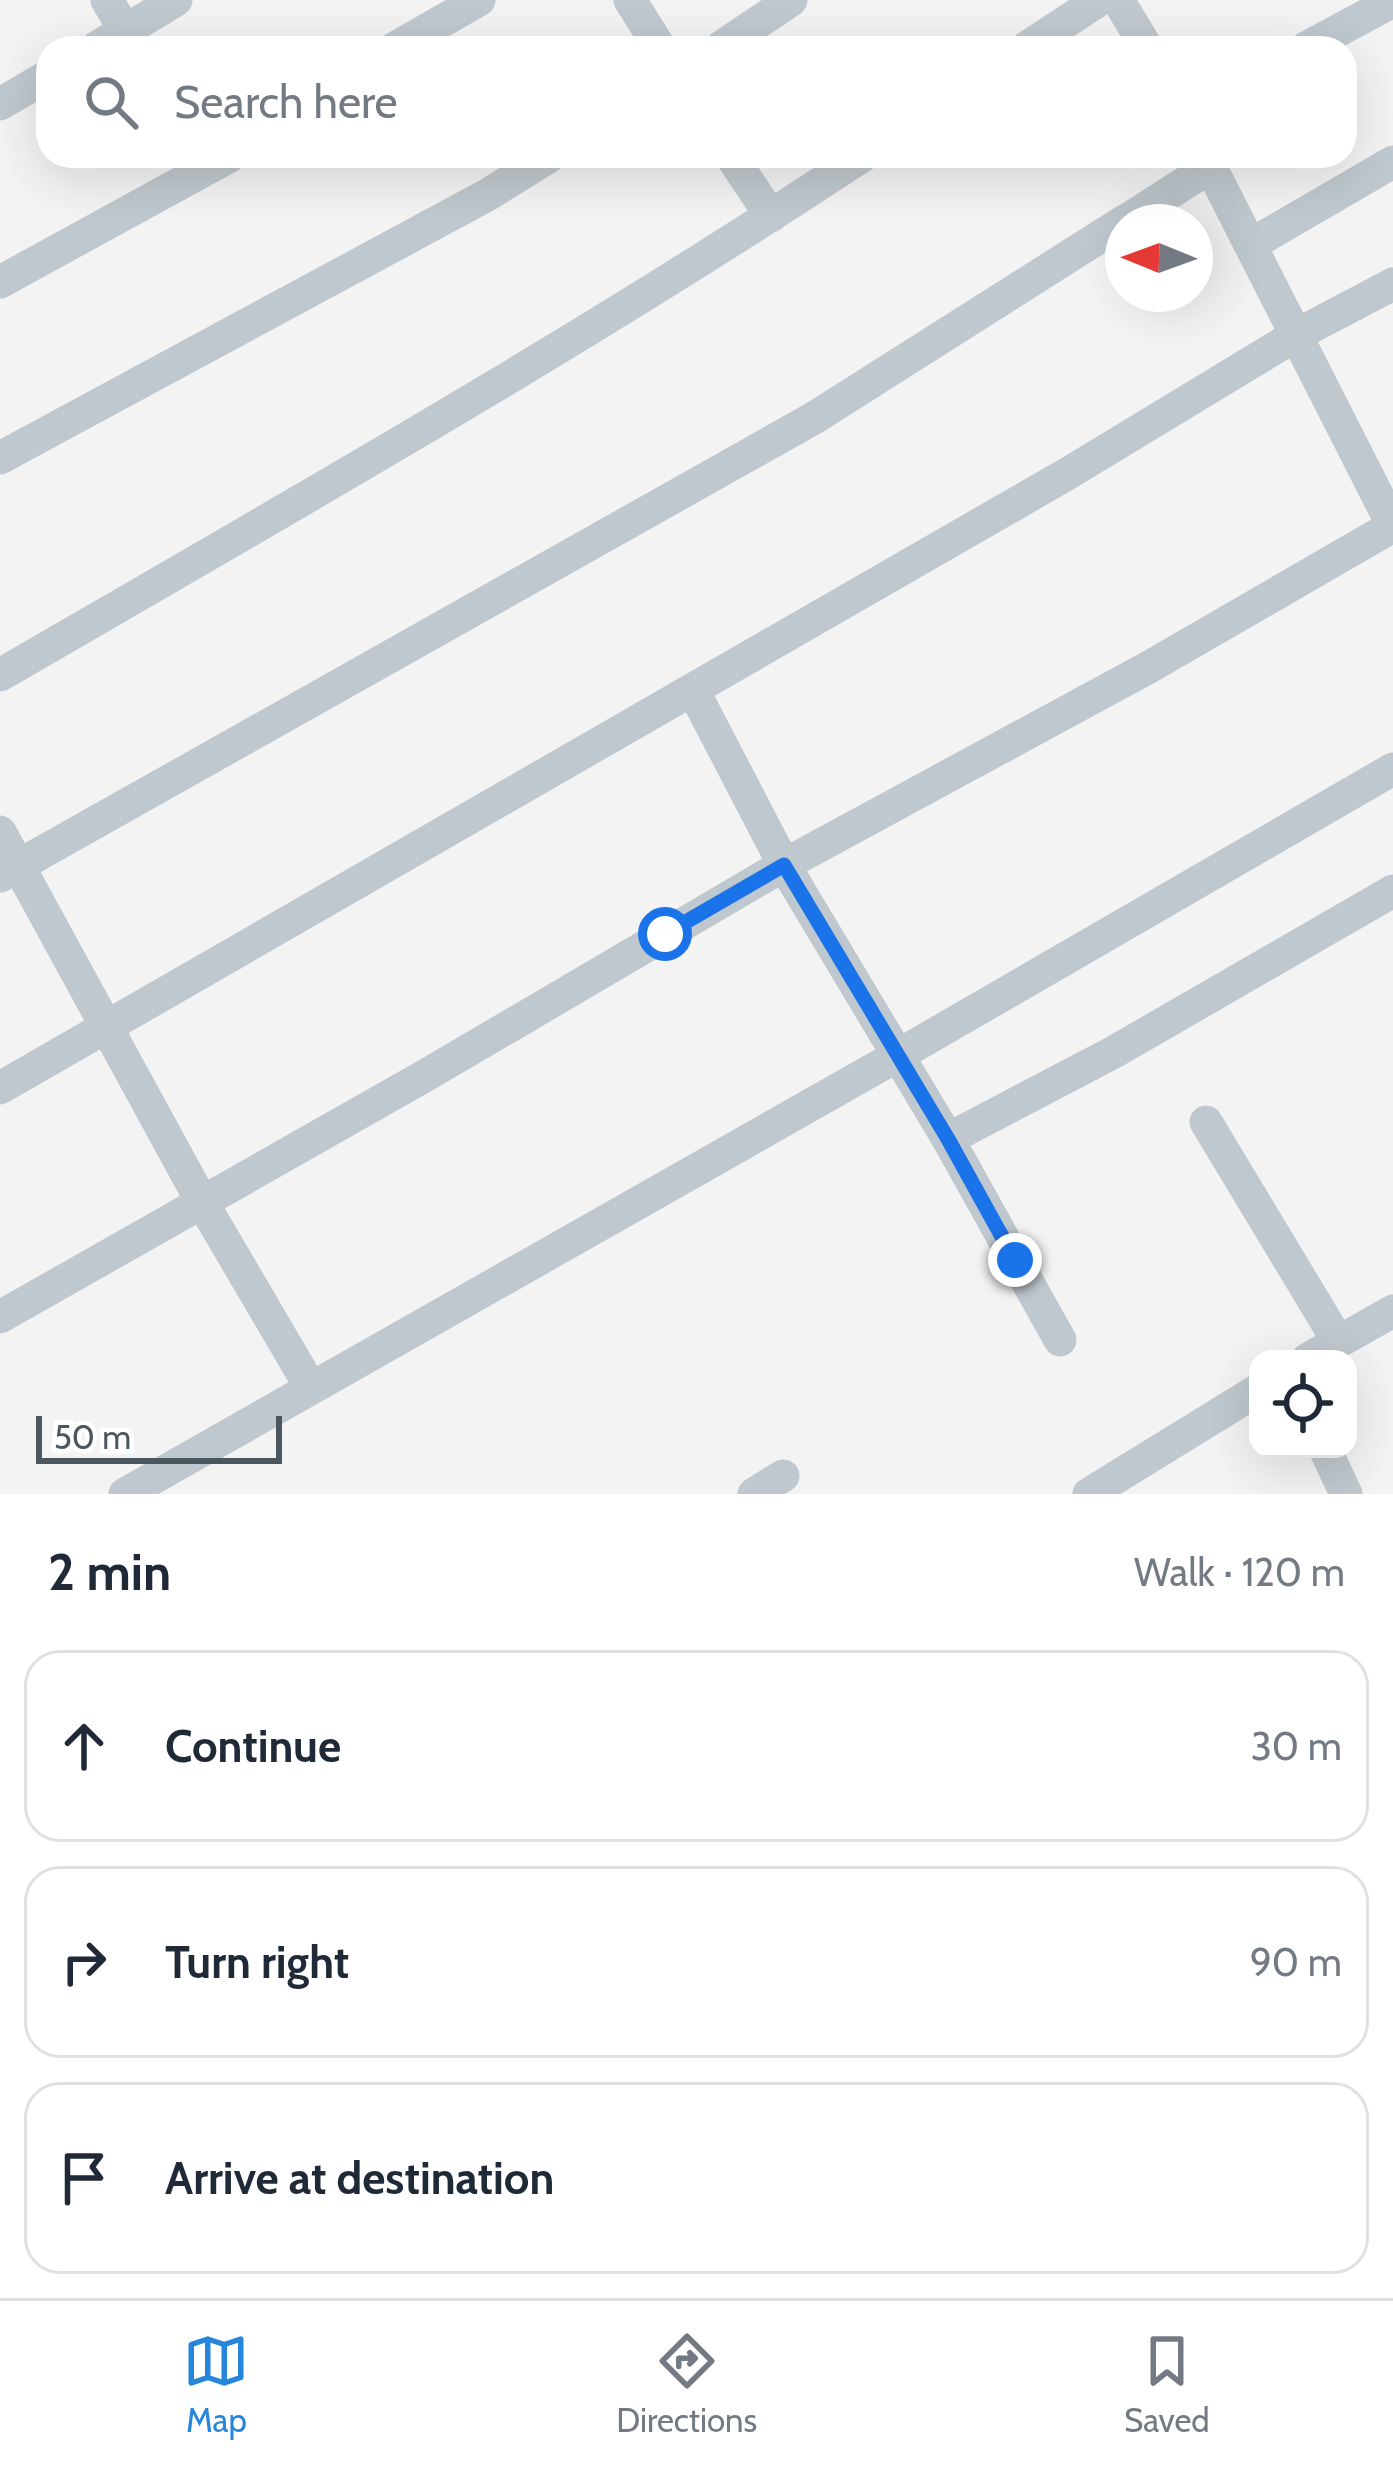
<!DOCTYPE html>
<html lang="en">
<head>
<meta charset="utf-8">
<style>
	:root { --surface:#fff; --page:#f2f2f3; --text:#1f2937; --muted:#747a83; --line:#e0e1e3; --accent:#2586dc }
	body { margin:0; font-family:Cabin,sans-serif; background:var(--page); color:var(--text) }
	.controls { position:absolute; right:36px; bottom:36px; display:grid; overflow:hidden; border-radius:24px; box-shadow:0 12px 48px #0002 }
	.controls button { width:108px; height:108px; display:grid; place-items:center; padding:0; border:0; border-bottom:3px solid var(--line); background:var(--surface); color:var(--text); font:60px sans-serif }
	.compass { position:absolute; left:1105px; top:204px; width:108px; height:108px; border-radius:50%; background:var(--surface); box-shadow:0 12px 48px #0002; rotate:271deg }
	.scale { position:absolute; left:36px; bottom:30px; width:246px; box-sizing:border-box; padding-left:12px; border:6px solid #4b575f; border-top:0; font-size:33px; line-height:42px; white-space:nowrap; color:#4b575f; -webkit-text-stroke:9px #fff; paint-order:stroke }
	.stop { position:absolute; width:36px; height:36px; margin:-27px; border:9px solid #1a73e8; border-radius:50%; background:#fff }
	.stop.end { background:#1a73e8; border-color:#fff; box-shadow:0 3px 12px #0008 }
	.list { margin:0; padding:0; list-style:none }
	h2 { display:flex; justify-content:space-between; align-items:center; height:156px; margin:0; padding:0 48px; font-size:51px }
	h2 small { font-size:39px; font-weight:400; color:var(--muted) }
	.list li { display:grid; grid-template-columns:78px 1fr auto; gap:36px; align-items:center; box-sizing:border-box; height:192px; margin:0 24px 24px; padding:0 24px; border:3px solid var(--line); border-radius:36px }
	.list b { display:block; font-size:45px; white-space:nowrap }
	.list em { font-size:39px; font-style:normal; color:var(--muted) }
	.icon { flex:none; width:66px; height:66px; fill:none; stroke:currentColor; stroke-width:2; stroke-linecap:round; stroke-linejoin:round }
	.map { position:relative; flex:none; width:1393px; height:1494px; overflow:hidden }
	.search { position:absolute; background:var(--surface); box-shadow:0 12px 48px #0002; left:36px; right:36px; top:36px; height:132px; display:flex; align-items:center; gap:30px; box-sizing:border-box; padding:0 42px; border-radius:36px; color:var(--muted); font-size:45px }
	.sheet { height:804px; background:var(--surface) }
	nav { display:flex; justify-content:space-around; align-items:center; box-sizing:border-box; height:168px; border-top:3px solid var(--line); background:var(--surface); font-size:33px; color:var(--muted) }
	nav a { display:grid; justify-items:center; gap:6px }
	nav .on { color:var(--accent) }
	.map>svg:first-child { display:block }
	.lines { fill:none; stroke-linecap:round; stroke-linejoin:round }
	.minor { stroke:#bfc8ce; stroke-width:33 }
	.route { stroke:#1a73e8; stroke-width:15 }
</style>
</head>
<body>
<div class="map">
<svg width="1393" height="1494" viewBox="0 0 1393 1494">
	<rect width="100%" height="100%" fill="#f4f3f3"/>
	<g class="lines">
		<g class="minor">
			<path d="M107 0 135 47"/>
			<path d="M630 0 660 48"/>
			<path d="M1118 0 1147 48"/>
			<path d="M96 48 176 0"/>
			<path d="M395 48 479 0"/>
			<path d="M720 48 791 0"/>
			<path d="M1026 48 1099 0"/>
			<path d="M1306 48 1393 1"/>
			<path d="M0 104 48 76"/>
			<path d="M731 156 771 216"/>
			<path d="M1205 156 1393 526"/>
			<path d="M1124 222 1210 167"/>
			<path d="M1252 244 1393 162"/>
			<path d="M0 282 230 156"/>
			<path d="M0 458 489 194 550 156"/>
			<path d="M0 675C290 507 582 341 862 156"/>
			<path d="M693 690 784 865 948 1139 1060 1340"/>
			<path d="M0 832 202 1202 311 1388"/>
			<path d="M0 876 814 418 1123 222"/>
			<path d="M0 1088 1067 474 1298 334 1393 284"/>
			<path d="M1206 1122 1338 1341"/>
			<path d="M948 1139 1114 1052 1393 891"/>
			<path d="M0 1317 428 1074 784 865 1151 666 1393 526"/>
			<path d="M1308 1359 1393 1311"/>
			<path d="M1325 1449 1346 1494"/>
			<path d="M125 1494 897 1056 1393 769"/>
			<path d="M754 1494 783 1476"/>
			<path d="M1089 1494 1258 1390"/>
		</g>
	</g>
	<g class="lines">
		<path class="route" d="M665 934 784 865 948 1139 1015 1260"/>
	</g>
</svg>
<div class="controls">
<button><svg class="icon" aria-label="locate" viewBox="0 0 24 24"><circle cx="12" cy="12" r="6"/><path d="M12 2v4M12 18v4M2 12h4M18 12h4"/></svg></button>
</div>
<svg class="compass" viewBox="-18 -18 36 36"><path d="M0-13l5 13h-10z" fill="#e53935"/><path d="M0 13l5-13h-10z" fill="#747a83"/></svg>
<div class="scale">50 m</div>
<div class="stop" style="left:665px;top:934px"></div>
<div class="stop end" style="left:1015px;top:1260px"></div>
<div class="search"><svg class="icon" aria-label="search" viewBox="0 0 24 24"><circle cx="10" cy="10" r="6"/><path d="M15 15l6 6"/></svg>Search here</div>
</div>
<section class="sheet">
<h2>2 min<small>Walk · 120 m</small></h2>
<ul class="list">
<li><svg class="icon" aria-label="ahead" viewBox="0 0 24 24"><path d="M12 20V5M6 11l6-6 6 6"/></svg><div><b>Continue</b></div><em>30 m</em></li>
<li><svg class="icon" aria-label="right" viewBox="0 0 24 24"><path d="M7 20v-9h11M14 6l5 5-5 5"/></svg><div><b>Turn right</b></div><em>90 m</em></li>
<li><svg class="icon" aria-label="arrive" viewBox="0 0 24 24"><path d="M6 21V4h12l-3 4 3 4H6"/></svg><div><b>Arrive at destination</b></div></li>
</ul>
</section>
<nav>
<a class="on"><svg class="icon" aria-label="map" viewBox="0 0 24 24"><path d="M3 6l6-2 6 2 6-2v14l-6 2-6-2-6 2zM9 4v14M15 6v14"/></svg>Map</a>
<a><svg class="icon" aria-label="directions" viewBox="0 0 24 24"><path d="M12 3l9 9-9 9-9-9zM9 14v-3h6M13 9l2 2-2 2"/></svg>Directions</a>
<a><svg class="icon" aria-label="saved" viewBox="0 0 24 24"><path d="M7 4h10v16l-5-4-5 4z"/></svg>Saved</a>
</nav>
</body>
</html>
